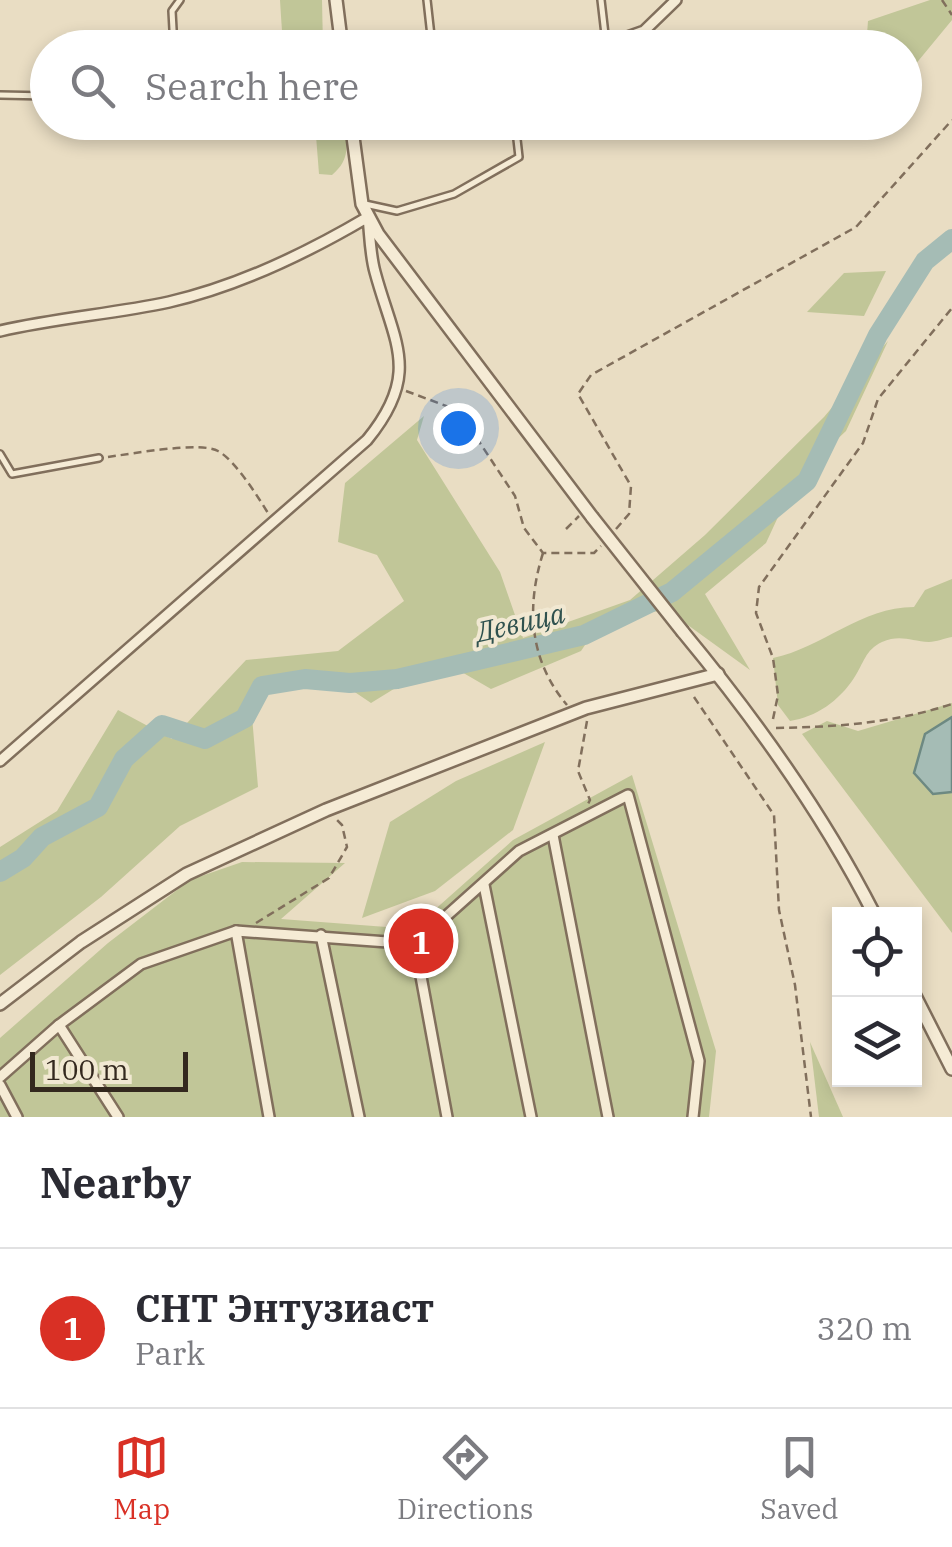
<!DOCTYPE html>
<html lang="en">
<head>
<meta charset="utf-8">
<style>
	:root { --surface:#fff; --page:#f2f2f3; --text:#2b2b33; --muted:#7c7c81; --line:#e1e1e2; --accent:#d93025 }
	body { margin:0; font-family:"IBM Plex Serif",serif; background:var(--page); color:var(--text) }
	.controls { position:absolute; right:30px; bottom:30px; display:grid; overflow:hidden; border-radius:0px; box-shadow:0 5px 15px #0003 }
	.controls button { width:90px; height:90px; display:grid; place-items:center; padding:0; border:0; border-bottom:2px solid var(--line); background:var(--surface); color:var(--text); font:50px sans-serif }
	.scale { position:absolute; left:30px; bottom:25px; width:158px; box-sizing:border-box; padding-left:10px; border:5px solid #33281e; border-top:0; font-size:28px; line-height:35px; white-space:nowrap; color:#33281e; -webkit-text-stroke:8px #f1e8d2; paint-order:stroke }
	.you { position:absolute; left:458px; top:428px; width:35px; height:35px; margin:-25px; border:8px solid #fff; border-radius:50%; background:#1a73e8; box-shadow:0 0 0 15px #1a73e833 }
	.badge { display:grid; place-items:center; width:65px; height:65px; border-radius:50%; background:var(--accent); color:#fff; font-size:32px; font-weight:700 }
	.pin { position:absolute; translate:-50% -50%; border:5px solid #fff; box-shadow:0 2px 10px #0006 }
	.list { margin:0; padding:0; list-style:none }
	h2 { display:flex; justify-content:space-between; align-items:center; height:130px; margin:0; padding:0 40px; font-size:42px }
	h2 small { font-size:32px; font-weight:400; color:var(--muted) }
	.list li { display:grid; grid-template-columns:65px 1fr auto; gap:30px; align-items:center; box-sizing:border-box; height:160px; padding:0 40px; border-top:2px solid var(--line) }
	.list b { display:block; font-size:38px; white-space:nowrap }
	.list p { margin:0; font-size:32px; white-space:nowrap; color:var(--muted) }
	.list em { font-size:32px; font-style:normal; color:var(--muted) }
	.icon { flex:none; width:55px; height:55px; fill:none; stroke:currentColor; stroke-width:2; stroke-linecap:round; stroke-linejoin:round }
	.map { position:relative; flex:none; width:952px; height:1117px; overflow:hidden }
	.search { position:absolute; background:var(--surface); box-shadow:0 5px 15px #0003; left:30px; right:30px; top:30px; height:110px; display:flex; align-items:center; gap:25px; box-sizing:border-box; padding:0 35px; border-radius:55px; color:var(--muted); font-size:38px }
	.sheet { height:290px; background:var(--surface) }
	nav { display:flex; justify-content:space-around; align-items:center; box-sizing:border-box; height:140px; border-top:2px solid var(--line); background:var(--surface); font-size:28px; color:var(--muted) }
	nav a { display:grid; justify-items:center; gap:5px }
	nav .on { color:var(--accent) }
	.map>svg:first-child { display:block }
	.green { fill:#c1c698 }
	.water { fill:#a5bcb5; stroke:#6d8982; stroke-width:2.5 }
	.lines { fill:none; stroke-linecap:round; stroke-linejoin:round }
	.river { stroke:#a5bcb5; stroke-width:20 }
	.service-casing { stroke:#816f5c; stroke-width:10 }
	.minor-casing { stroke:#816f5c; stroke-width:14 }
	.tertiary-casing { stroke:#816f5c; stroke-width:16 }
	.path { stroke:#816f5c; stroke-width:2.5; stroke-dasharray:8 5; stroke-linecap:butt }
	.service { stroke:#f5ebd5; stroke-width:5 }
	.minor { stroke:#f5ebd5; stroke-width:9 }
	.tertiary { stroke:#f5ebd5; stroke-width:11 }
	.tertiary-bridge-casing { stroke:#816f5c; stroke-width:16; stroke-linecap:butt }
	.tertiary-bridge { stroke:#f5ebd5; stroke-width:11 }
	.labels { text-anchor:middle; dominant-baseline:central; stroke-width:8; stroke-linejoin:round; paint-order:stroke }
	.water-label { font-size:28px; font-style:italic; fill:#2f514e; stroke:#f1e8d2 }
</style>
</head>
<body>
<div class="map">
<svg width="952" height="1117" viewBox="0 0 952 1117">
	<rect width="100%" height="100%" fill="#e9ddc3"/>
	<g class="green">
		<path d="M280 0H322L323 47H283Z"/>
		<path d="M930 0H952V20L905 77 904 48 866 47 868 21Z"/>
		<path d="M315 123H344C347 145 351 159 332 175L319 174Z"/>
		<path d="M886 271 864 316 807 312 844 273Z"/>
		<path d="M888 341 846 431 796 478 766 543 705 594 750 670 667 610 603 618 581 651 491 689 441 660 371 703 325 672 250 693 258 787 180 826 101 897 0 975V847L57 811 118 710 172 739 246 660 338 651 404 601 377 555 338 542 345 483 424 416 417 440 500 572 523 638 630 600 705 535 824 417Z"/>
		<path d="M952 579V637C945 638 936 642 929 642 911 641 900 634 882 642 865 650 864 663 854 678 839 701 816 717 790 721L778 705 773 658C822 648 861 607 914 607L925 590Z"/>
		<path d="M952 703V933L802 734 827 721 858 731Z"/>
		<path d="M545 742 513 830 435 891 362 918 390 822 456 781Z"/>
		<path d="M632 775 716 1051 709 1117H0V1038L108 943 190 880 242 862 345 863 281 919 413 929 513 840Z"/>
		<path d="M810 1042 843 1117H819Z"/>
	</g>
	<path class="water" d="M952 717V792L933 794 914 773 925 734Z"/>
	<g class="lines">
		<path class="river" d="M0 872 23 858 42 837 98 807 124 759 162 725 205 739 245 718 262 686 305 679 350 683 397 679 584 635 672 592 807 481 878 335 925 261 952 239"/>
		<g class="service-casing">
			<g id="service">
				<path d="M601 0 606 43"/>
				<path d="M431 36 432 48"/>
				<path d="M345 46 431 36 427 0"/>
				<path d="M174 48 172 11 180 0"/>
				<path d="M0 95 48 96"/>
				<path d="M365 204 397 211 454 194 519 157 515 122"/>
				<path d="M0 454 12 474 99 458"/>
			</g>
		</g>
		<g class="minor-casing">
			<g id="minor">
				<path d="M596 48 644 31 676 0"/>
				<path d="M0 331C56 318 113 314 169 302 239 286 307 253 368 217 370 235 370 254 375 272 394 343 422 373 367 440L0 761"/>
				<path d="M553 835 608 1117"/>
				<path d="M484 885 531 1117"/>
				<path d="M236 931 269 1117"/>
				<path d="M321 935 359 1117"/>
				<path d="M415 944 447 1117"/>
				<path d="M59 1025 118 1117"/>
				<path d="M0 1077 59 1025 141 964 236 931 415 944 519 851 628 795 699 1061 693 1117"/>
				<path d="M0 1085 17 1117"/>
			</g>
		</g>
		<g class="tertiary-casing">
			<g id="tertiary">
				<path d="M336 0 342 48"/>
				<path d="M351 122 362 204 378 234 592 517"/>
				<path d="M683 632C756 720 822 812 874 914"/>
				<path d="M914 994 952 1069"/>
				<path d="M0 1004 81 942 187 874 326 810 586 708 718 674"/>
			</g>
		</g>
		<g class="path">
			<path d="M942 0 952 15"/>
			<path d="M406 391 468 414 480 443 515 496 524 528 543 553H594L601 546"/>
			<path d="M108 457C130 454 201 441 218 451 235 460 258 497 268 513"/>
			<path d="M566 529 579 516"/>
			<path d="M616 529 629 514 631 486 578 394 591 375 856 227 952 120"/>
			<path d="M543 553C526 607 529 660 567 705"/>
			<path d="M694 697 774 815 779 910 795 985 811 1117"/>
			<path d="M773 719 778 695 773 658 756 613 759 587 863 443 878 399 952 308"/>
			<path d="M587 721 578 771 590 800 588 804"/>
			<path d="M776 728C837 727 894 723 952 704"/>
			<path d="M256 923 329 878 347 847 342 825 336 819"/>
		</g>
		<use href="#service" class="service"/>
		<use href="#minor" class="minor"/>
		<use href="#tertiary" class="tertiary"/>
		<g class="tertiary-bridge-casing">
			<path id="tertiary-bridge" d="M592 517 683 632"/>
		</g>
		<use href="#tertiary-bridge" class="tertiary-bridge"/>
	</g>
	<g class="labels">
		<g class="water-label">
			<text transform="translate(520 622) rotate(-13)">Девица</text>
		</g>
	</g>
</svg>
<div class="controls">
<button><svg class="icon" aria-label="locate" viewBox="0 0 24 24"><circle cx="12" cy="12" r="6"/><path d="M12 2v4M12 18v4M2 12h4M18 12h4"/></svg></button>
<button><svg class="icon" aria-label="layers" viewBox="0 0 24 24"><path d="M12 4l9 5-9 5-9-5zM3 14l9 5 9-5"/></svg></button>
</div>
<div class="scale">100 m</div>
<div class="you"></div>
<div class="pin badge" style="left:421px;top:941px">1</div>
<div class="search"><svg class="icon" aria-label="search" viewBox="0 0 24 24"><circle cx="10" cy="10" r="6"/><path d="M15 15l6 6"/></svg>Search here</div>
</div>
<section class="sheet">
<h2>Nearby<small></small></h2>
<ul class="list">
<li><span class="badge">1</span><div><b>СНТ Энтузиаст</b><p>Park</p></div><em>320 m</em></li>
</ul>
</section>
<nav>
<a class="on"><svg class="icon" aria-label="map" viewBox="0 0 24 24"><path d="M3 6l6-2 6 2 6-2v14l-6 2-6-2-6 2zM9 4v14M15 6v14"/></svg>Map</a>
<a><svg class="icon" aria-label="directions" viewBox="0 0 24 24"><path d="M12 3l9 9-9 9-9-9zM9 14v-3h6M13 9l2 2-2 2"/></svg>Directions</a>
<a><svg class="icon" aria-label="saved" viewBox="0 0 24 24"><path d="M7 4h10v16l-5-4-5 4z"/></svg>Saved</a>
</nav>
</body>
</html>
